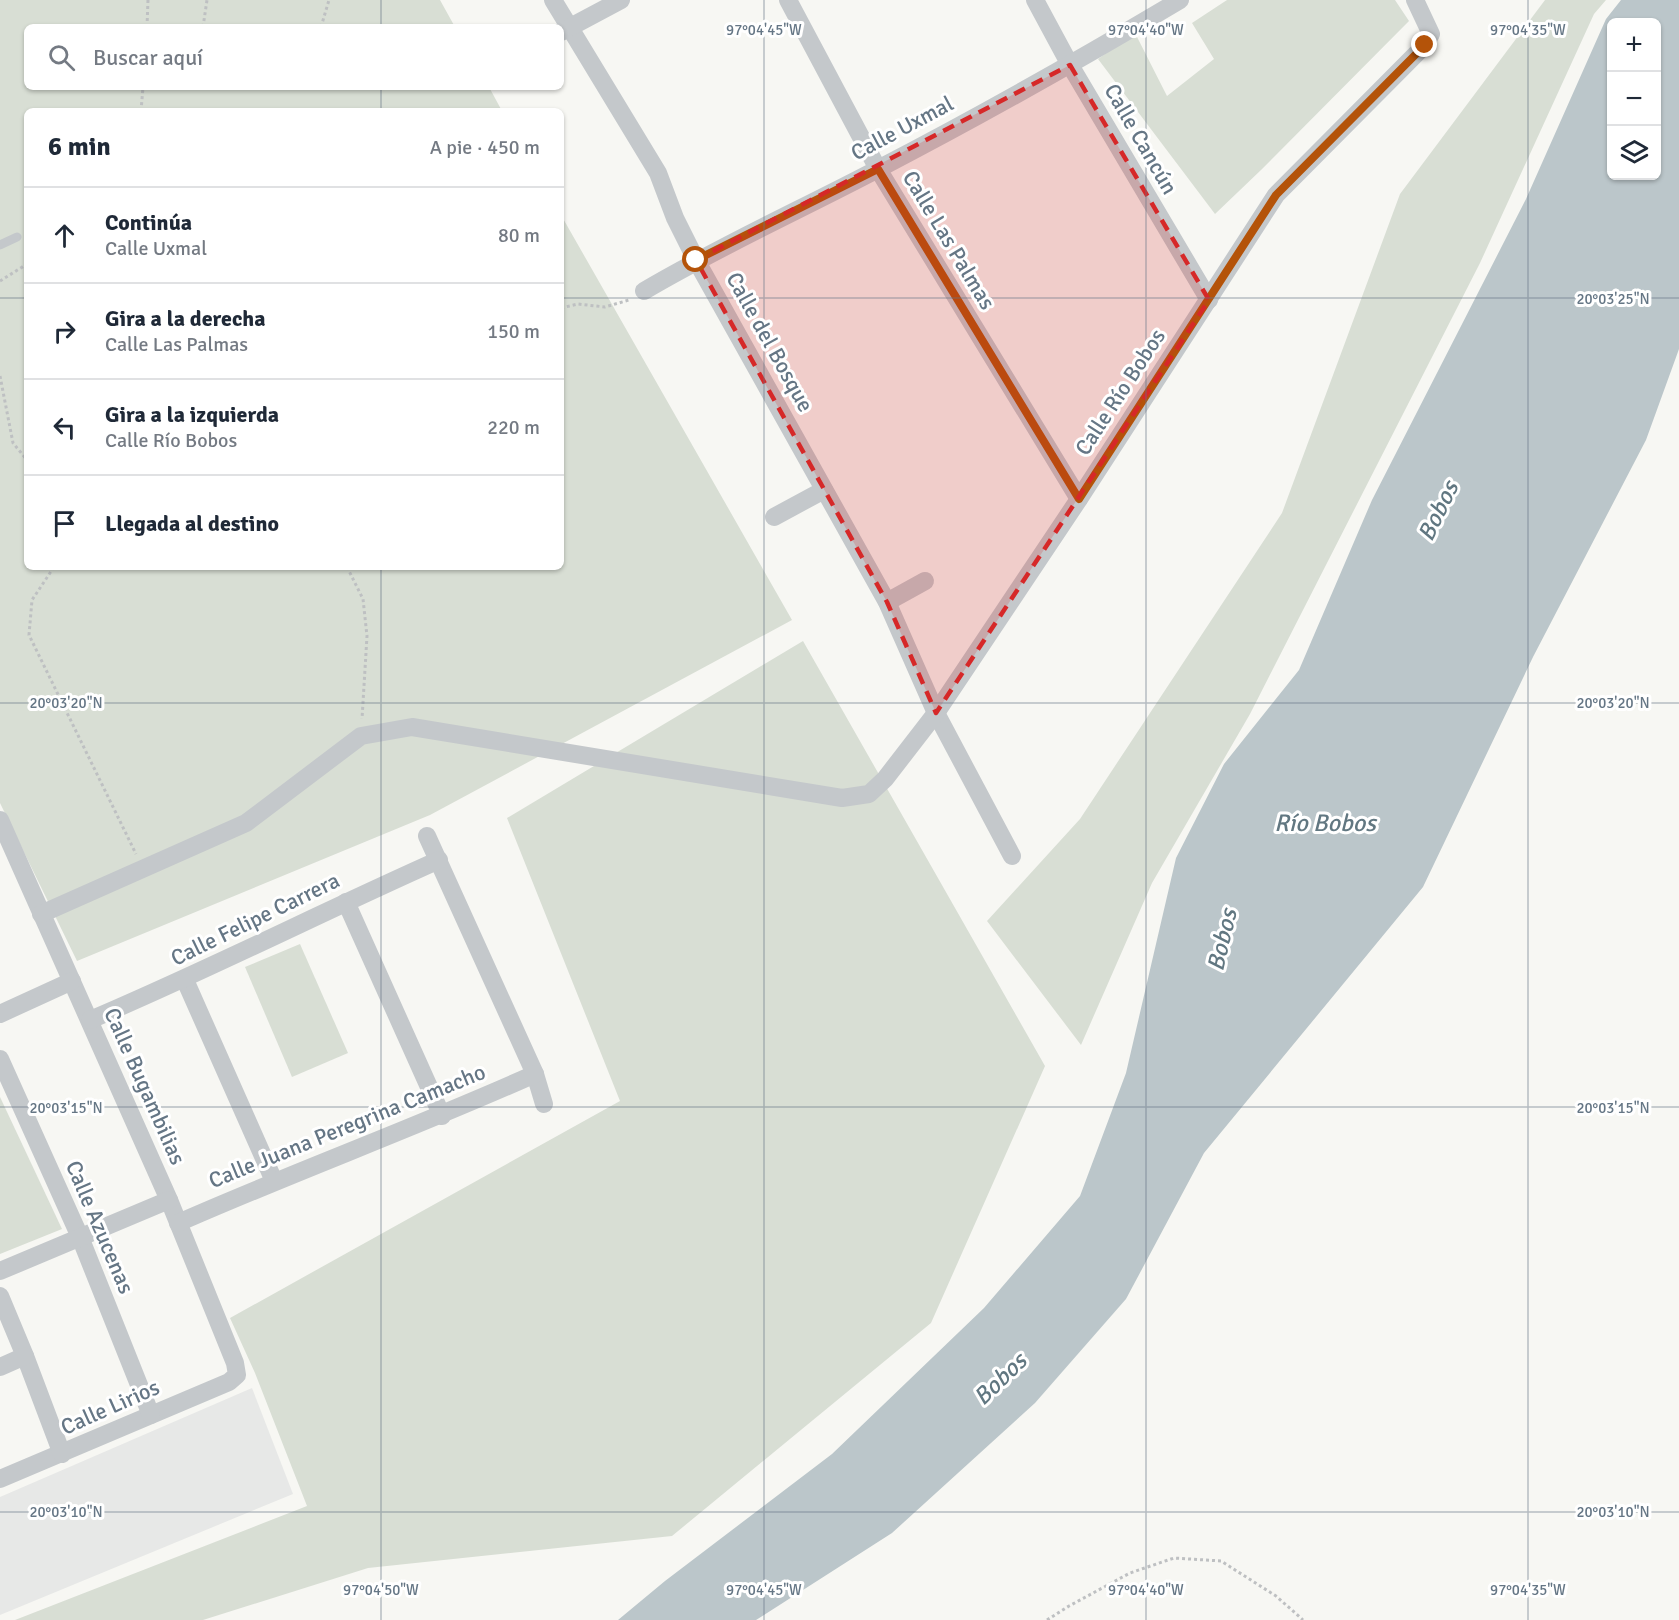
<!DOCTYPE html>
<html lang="es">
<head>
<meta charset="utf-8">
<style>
	:root { --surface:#fff; --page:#f2f2f3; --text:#1f2937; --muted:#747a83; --line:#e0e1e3 }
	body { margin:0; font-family:Signika,sans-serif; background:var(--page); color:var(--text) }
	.controls { position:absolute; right:18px; top:18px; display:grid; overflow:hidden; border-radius:9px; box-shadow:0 2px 4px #0004 }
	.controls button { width:54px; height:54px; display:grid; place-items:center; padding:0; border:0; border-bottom:2px solid var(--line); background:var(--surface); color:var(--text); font:30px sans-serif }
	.stop { position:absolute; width:18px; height:18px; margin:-14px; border:4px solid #b45309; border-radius:50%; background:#fff }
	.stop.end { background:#b45309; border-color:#fff; box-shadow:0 2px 6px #0008 }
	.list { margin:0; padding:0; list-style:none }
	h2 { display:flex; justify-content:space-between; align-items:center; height:78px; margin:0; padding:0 24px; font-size:26px }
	h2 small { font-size:20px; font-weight:400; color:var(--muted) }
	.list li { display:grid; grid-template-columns:39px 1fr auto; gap:18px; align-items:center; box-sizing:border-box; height:96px; padding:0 24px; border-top:2px solid var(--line) }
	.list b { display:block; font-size:22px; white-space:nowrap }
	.list p { margin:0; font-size:20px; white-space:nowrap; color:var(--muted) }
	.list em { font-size:20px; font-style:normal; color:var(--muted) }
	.icon { flex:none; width:33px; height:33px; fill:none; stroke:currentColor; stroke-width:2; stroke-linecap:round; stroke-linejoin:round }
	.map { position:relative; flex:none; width:1679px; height:1620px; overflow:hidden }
	.search { position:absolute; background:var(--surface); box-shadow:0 2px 4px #0004; left:24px; top:24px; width:540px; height:66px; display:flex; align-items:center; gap:15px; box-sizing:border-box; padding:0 21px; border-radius:9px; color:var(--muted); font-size:22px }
	.panel { position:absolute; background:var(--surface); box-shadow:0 2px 4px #0004; left:24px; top:108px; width:540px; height:462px; border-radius:9px }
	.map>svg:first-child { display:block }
	.built { fill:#e7e8e7 }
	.green { fill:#d8ded4 }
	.water { fill:#bbc6ca; fill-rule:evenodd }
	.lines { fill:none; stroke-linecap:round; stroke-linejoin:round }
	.path { stroke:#bec0c2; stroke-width:3; stroke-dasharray:3 3; stroke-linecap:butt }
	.service { stroke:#c4c8cb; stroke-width:9 }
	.minor { stroke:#c4c8cb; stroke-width:18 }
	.route { stroke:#b45309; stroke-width:8 }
	.marked { fill:#d62828; fill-opacity:0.2; stroke:#d62828; stroke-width:4.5; stroke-dasharray:12 8; stroke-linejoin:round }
	.ticks { fill:none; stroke:#657685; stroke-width:1.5; stroke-opacity:0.45 }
	.labels { text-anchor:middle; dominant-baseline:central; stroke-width:6; stroke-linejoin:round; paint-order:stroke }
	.street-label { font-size:22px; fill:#657685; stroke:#fff }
	.water-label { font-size:24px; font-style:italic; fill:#617781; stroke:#fff }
	.ticks-label { font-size:15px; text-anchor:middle; fill:#657685; stroke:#fff; stroke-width:6; stroke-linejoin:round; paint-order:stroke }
</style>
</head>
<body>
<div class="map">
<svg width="1679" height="1620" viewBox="0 0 1679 1620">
	<rect width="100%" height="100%" fill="#f7f7f3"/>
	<path class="built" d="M252 1388 293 1494 0 1615V1497Z"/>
	<g class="green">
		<path d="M0 0H440L455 27H27V87H489L502 111H27V567H561V215L792 620 430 815 77 961 0 803Z"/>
		<path d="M1227 0H1395L1409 21 1261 170 1215 214 1098 59 1135 33 1167 96 1214 59 1192 23Z"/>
		<path d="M1545 0H1606L1594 14 1480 263 1250 714 1152 883 1081 1045 987 921 1080 819 1282 513 1400 194Z"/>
		<path d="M803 641 1045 1066 931 1323 672 1536 368 1568 203 1620H15L307 1506 255 1373 230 1318 620 1101 507 818Z"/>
		<path d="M300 944 348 1053 292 1077 245 967Z"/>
		<path d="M0 1097 62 1229 0 1254Z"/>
	</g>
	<path class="water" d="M1621 0H1679V349L1646 440 1533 657 1423 887 1204 1153 1126 1299 1035 1403 892 1533 756 1620H618L665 1581 832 1454 984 1308 1080 1196 1126 1073 1176 858 1224 764 1299 670 1372 500 1526 199 1606 19ZM1612 22H1656V176H1612Z"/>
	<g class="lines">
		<g class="path">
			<path d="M147 27 148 0"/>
			<path d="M203 27 207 0"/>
			<path d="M321 27 329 0"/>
			<path d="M141 111 143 87"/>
			<path d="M0 281 27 264"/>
			<path d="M561 308 578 304 605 307 629 300"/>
			<path d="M0 376 13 443 27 460"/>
			<path d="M54 567 32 600 29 635 136 854"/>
			<path d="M347 567 363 599 367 636 362 719"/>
			<path d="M1047 1620 1069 1606 1130 1573 1174 1558 1221 1561 1276 1596 1303 1620"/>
		</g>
		<path class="service" d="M0 245 17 237"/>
		<g class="minor">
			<path d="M553 0 658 173 675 218 696 260 887 602 936 713 1012 856"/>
			<path d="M788 0 878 169 1079 499"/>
			<path d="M1035 0 1070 65 1209 300"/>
			<path d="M561 32 621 0"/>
			<path d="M644 291C720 246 800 210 878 169 980 116 1081 59 1180 0"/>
			<path d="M774 517 824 490"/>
			<path d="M887 602 925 581"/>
			<path d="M0 820 169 1200 235 1363 237 1375 229 1382 0 1479"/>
			<path d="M427 836 535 1074 544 1104"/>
			<path d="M346 902 442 1116"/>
			<path d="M41 914 246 823 361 736 412 727 842 798 869 794 885 779 936 713 1079 499 1276 195 1425 45 1431 34 1415 0"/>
			<path d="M185 980 274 1181"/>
			<path d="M0 1014 72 981"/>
			<path d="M90 1020C208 970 322 912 439 860"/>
			<path d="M0 1059 80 1237 151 1415"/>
			<path d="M178 1223C296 1171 417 1127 535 1074"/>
			<path d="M0 1271 169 1200"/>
			<path d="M0 1296 25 1356 62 1454"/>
			<path d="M0 1367 25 1356"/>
		</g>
	</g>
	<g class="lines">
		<path class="route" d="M696 260 878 169 1079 499 1276 195 1425 45"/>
	</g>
	<path class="marked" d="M1070 65 1209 300 936 713 887 602 696 260Z"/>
	<path class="ticks" d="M381 0V27M764 0V1620M1146 0V1620M1528 0V1620M381 87V111M0 298H27M561 298H1679M381 567V1620M0 703H1679M0 1107H1679M0 1512H1679"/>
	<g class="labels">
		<g class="street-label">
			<text transform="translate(902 128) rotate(-28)">Calle Uxmal</text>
			<text transform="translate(1141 139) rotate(60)">Calle Cancún</text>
			<text transform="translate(949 240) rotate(59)">Calle Las Palmas</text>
			<text transform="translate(770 342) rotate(61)">Calle del Bosque</text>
			<text transform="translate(1120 392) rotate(-57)">Calle Río Bobos</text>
			<text transform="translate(255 919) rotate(-26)">Calle Felipe Carrera</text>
			<text transform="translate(145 1086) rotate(66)">Calle Bugambilias</text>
			<text transform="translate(347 1126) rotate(-22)">Calle Juana Peregrina Camacho</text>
			<text transform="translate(100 1227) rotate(67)">Calle Azucenas</text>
			<text transform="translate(110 1407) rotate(-24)">Calle Lirios</text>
		</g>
		<g class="water-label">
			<text transform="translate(1438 511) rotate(-64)">Bobos</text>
			<text x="1325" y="823">Río Bobos</text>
			<text transform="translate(1222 940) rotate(-77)">Bobos</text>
			<text transform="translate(1000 1379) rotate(-44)">Bobos</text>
		</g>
	</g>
	<g class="ticks-label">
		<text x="764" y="35">97°04'45"W</text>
		<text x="1146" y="35">97°04'40"W</text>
		<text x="1528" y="35">97°04'35"W</text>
		<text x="1613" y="304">20°03'25"N</text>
		<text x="66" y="708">20°03'20"N</text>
		<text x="1613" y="708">20°03'20"N</text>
		<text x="66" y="1113">20°03'15"N</text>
		<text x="1613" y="1113">20°03'15"N</text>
		<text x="66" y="1517">20°03'10"N</text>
		<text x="1613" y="1517">20°03'10"N</text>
		<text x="381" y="1595">97°04'50"W</text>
		<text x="764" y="1595">97°04'45"W</text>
		<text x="1146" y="1595">97°04'40"W</text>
		<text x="1528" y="1595">97°04'35"W</text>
	</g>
</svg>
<div class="controls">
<button>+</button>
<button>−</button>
<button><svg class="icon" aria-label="layers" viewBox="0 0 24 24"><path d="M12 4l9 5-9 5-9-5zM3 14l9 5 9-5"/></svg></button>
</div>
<div class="stop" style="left:696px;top:260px"></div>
<div class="stop end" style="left:1425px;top:45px"></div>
<div class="search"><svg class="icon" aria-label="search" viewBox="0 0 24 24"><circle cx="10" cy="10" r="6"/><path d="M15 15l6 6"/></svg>Buscar aquí</div>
<section class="panel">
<h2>6 min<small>A pie · 450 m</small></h2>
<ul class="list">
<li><svg class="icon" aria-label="ahead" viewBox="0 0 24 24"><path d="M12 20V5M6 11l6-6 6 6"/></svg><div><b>Continúa</b><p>Calle Uxmal</p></div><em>80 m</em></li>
<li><svg class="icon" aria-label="right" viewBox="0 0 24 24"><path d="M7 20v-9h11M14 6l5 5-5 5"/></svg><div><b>Gira a la derecha</b><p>Calle Las Palmas</p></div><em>150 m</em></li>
<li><svg class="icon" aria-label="left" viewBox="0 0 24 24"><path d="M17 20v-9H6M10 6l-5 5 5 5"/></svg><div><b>Gira a la izquierda</b><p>Calle Río Bobos</p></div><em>220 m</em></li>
<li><svg class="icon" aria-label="arrive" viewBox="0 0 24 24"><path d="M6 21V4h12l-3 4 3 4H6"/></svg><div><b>Llegada al destino</b></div></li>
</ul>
</section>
</div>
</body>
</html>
